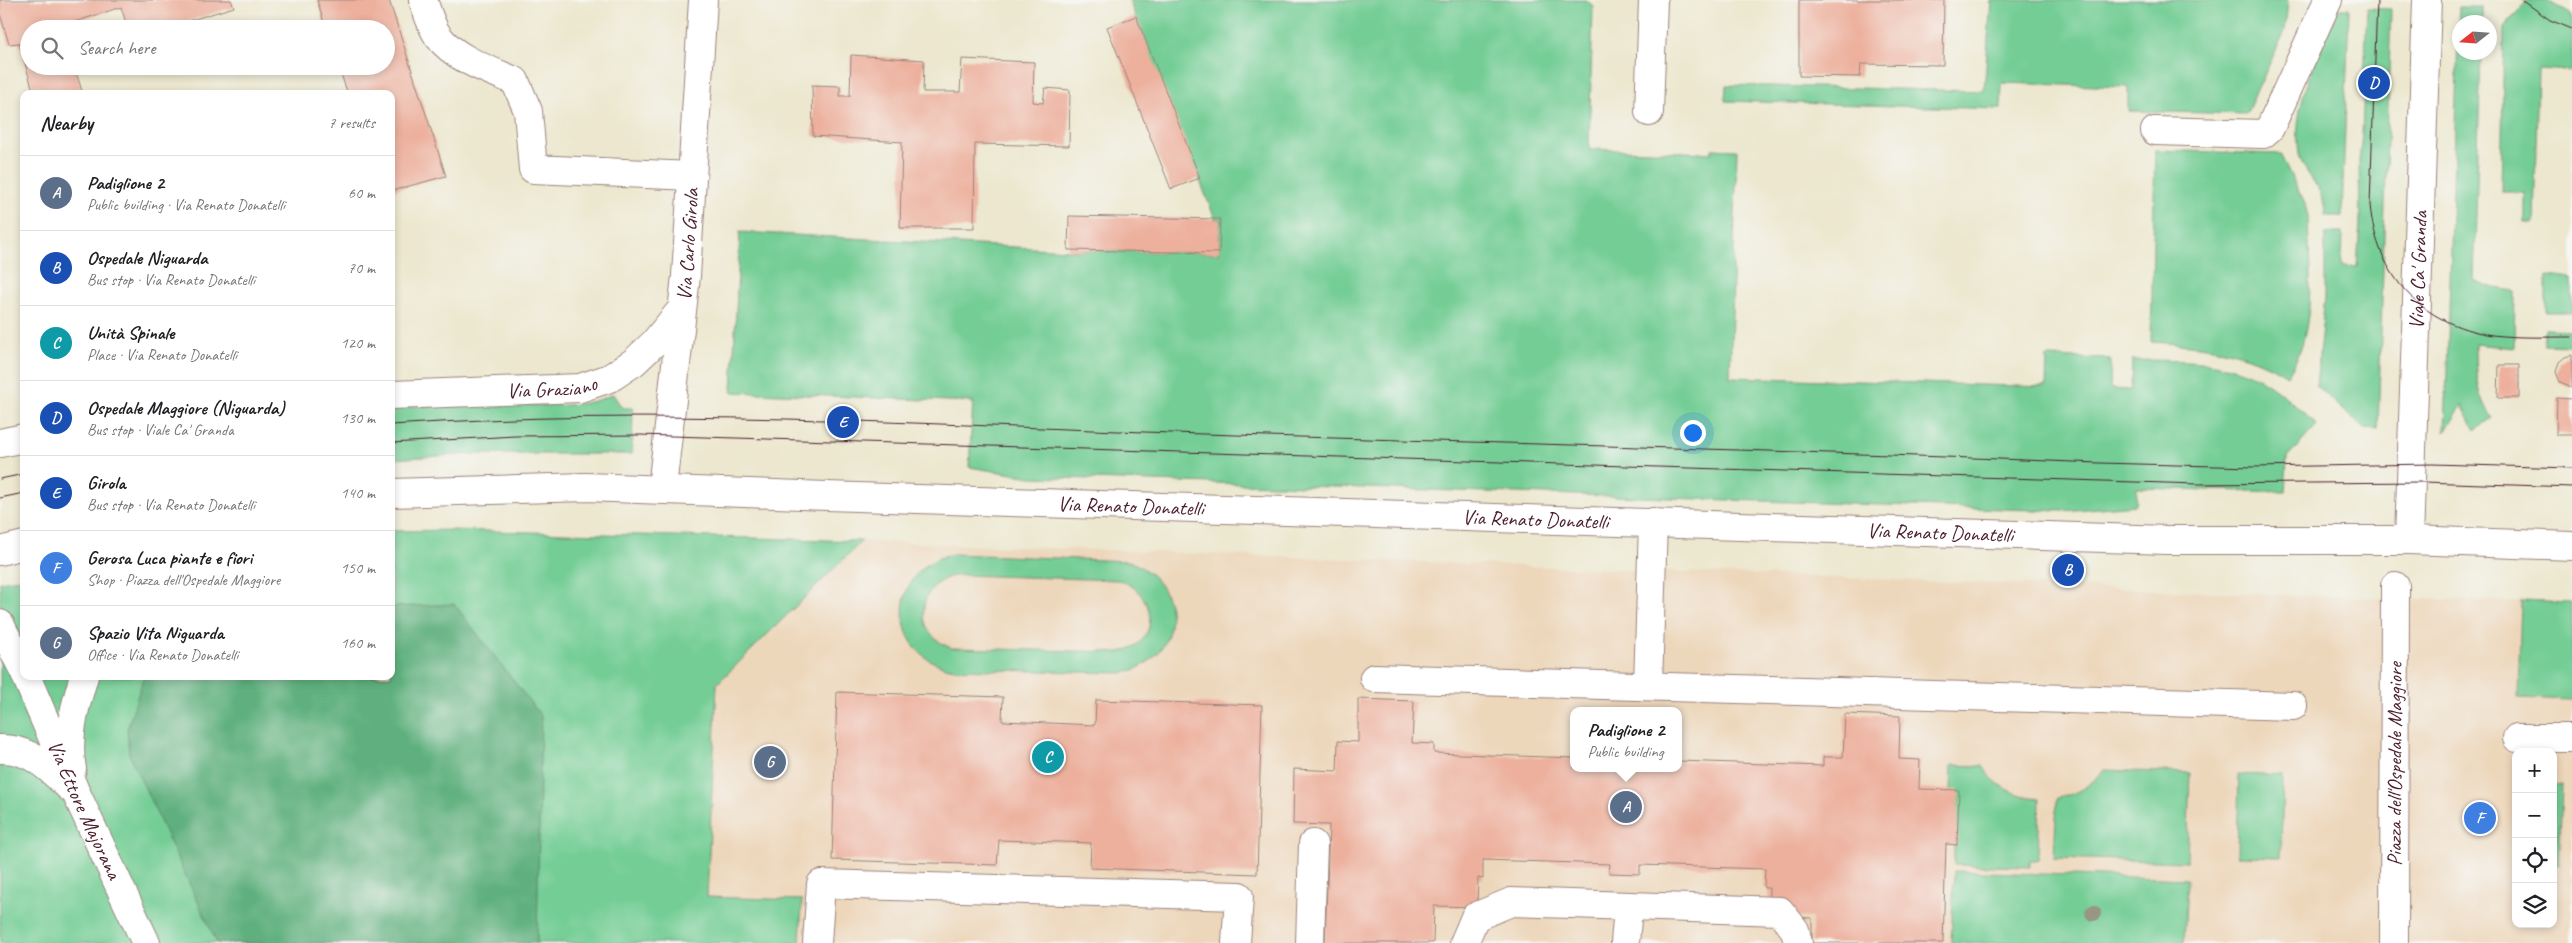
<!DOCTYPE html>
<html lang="en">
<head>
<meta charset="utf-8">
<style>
	:root { --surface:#fff; --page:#f6f6f6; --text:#202124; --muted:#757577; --line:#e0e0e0; --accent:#b5179e }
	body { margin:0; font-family:Caveat,sans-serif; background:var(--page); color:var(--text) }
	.controls { position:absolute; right:15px; bottom:15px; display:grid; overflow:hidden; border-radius:10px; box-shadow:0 2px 8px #0003 }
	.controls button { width:45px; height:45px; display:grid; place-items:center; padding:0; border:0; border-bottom:1px solid var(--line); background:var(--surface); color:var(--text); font:25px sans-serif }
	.compass { position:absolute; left:2452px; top:15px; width:45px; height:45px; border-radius:50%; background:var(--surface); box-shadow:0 2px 8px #0003; rotate:253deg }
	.you { position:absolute; left:1692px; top:432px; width:18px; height:18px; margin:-12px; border:4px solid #fff; border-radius:50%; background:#1a73e8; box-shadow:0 0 0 8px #1a73e833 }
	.badge { display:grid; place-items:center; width:32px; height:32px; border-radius:50%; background:var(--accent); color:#fff; font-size:16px; font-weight:700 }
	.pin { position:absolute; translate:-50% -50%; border:2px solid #fff; box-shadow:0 1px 5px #0006 }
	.popup { position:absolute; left:1570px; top:707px; width:112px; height:65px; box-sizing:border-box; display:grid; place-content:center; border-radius:10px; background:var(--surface); filter:drop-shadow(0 1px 4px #0005); font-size:16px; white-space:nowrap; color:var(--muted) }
	.popup b { font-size:19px; color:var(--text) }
	.popup::after { content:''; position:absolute; left:50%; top:100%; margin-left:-10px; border:10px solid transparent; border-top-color:var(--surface) }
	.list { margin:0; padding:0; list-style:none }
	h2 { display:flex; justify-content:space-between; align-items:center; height:65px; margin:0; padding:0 20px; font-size:21px }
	h2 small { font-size:16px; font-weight:400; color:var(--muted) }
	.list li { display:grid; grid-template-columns:32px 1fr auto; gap:15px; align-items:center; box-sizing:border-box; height:75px; padding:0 20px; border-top:1px solid var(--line) }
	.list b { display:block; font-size:19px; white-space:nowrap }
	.list p { margin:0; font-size:16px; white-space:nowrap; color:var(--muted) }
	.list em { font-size:16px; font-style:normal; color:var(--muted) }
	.icon { flex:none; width:28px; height:28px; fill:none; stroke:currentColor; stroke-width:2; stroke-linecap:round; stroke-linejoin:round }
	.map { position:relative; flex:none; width:2572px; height:943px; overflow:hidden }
	.search { position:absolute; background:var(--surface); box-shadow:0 2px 8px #0003; left:20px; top:20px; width:375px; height:55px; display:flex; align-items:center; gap:12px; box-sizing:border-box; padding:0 18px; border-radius:28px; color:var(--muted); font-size:19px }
	.panel { position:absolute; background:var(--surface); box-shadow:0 2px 8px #0003; left:20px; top:90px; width:375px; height:590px; border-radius:10px }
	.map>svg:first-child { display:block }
	.built { fill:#edd7bb; fill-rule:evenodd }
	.green { fill:#73cd94; stroke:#5e7660; fill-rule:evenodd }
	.forest { fill:#5eb07e; stroke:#546854 }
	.building { fill:#edb09d }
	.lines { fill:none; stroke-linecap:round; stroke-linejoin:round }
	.minor-casing { stroke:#9b837c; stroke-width:30 }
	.major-casing { stroke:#9b837c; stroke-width:30 }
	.minor { stroke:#fff; stroke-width:28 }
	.major { stroke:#fff; stroke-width:28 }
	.tram { stroke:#4a1f2b; stroke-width:1 }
	.tree { fill:#9a9685 }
	.labels { text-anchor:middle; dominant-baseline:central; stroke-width:5; stroke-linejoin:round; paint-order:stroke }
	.street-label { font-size:21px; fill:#4a1f2b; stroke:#f6f6f2 }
</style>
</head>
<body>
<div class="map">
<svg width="2572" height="943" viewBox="0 0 2572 943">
	<rect width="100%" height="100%" fill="#f6f6f2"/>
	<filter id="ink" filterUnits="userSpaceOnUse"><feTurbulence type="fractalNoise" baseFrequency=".02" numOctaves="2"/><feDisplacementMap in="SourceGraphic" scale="10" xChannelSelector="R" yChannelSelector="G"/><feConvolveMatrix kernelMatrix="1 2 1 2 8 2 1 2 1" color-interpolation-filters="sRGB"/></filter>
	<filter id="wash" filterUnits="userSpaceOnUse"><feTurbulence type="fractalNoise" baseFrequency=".0096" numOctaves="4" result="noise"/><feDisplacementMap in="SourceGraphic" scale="20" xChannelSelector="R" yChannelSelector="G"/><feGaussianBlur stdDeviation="1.12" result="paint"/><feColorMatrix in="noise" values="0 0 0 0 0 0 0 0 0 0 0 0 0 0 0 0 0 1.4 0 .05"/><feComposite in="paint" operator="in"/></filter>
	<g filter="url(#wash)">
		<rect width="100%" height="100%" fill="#ece7ce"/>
		<path class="built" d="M862 541 2319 596 2572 603V943H705L717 684ZM1574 711H1678V768H1574ZM2516 752H2553V924H2516Z"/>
		<g class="green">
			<path d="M1129 0H1587L1593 6 1589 149 1712 153V149L1737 150 1730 377 2046 387 2047 357 2111 359 2110 389 2131 390 2132 360C2179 361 2228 357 2270 385 2287 397 2302 411 2317 425L2287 458 2285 492 2137 488 2136 505 2063 511 1031 477 969 467 973 402 732 392 740 232 1068 250 1219 253 1220 219H1215Z"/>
			<path d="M1991 0H2288L2285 31 2246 114 2128 111V87L2002 83 2001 109 1725 101 1726 85 1984 91Z"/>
			<path d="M2528 0H2546L2572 15V71L2538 69 2534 223H2525V192H2501L2504 27Z"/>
			<path d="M2459 7H2482V22H2460V52L2481 53 2474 280 2494 288 2515 291 2514 348 2475 344C2475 371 2476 396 2492 418L2475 430 2462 405 2445 432Z"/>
			<path d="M2339 8H2349L2342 216H2325C2326 187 2302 174 2299 153 2291 102 2320 53 2339 8Z"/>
			<path d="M2367 8 2391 9 2378 430 2365 429 2316 386 2325 297V233H2342L2341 266 2357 267 2360 225 2359 161 2362 135Z"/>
			<path d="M2155 150 2280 154 2305 204 2308 217C2309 268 2318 331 2287 376 2245 348 2199 345 2151 342Z"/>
			<path d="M2546 276 2572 279V312H2546Z"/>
			<path d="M2545 329 2572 330V345L2544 344Z"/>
			<path d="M613 394 622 408H633L632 454H474L391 459V408C428 406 466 403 503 404 541 404 578 411 613 394Z"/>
			<path d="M453 530 862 541 717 684 707 897 802 900 800 943H0V582L24 578V676H391V531Z"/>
			<path d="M954 554 1129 561C1187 584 1184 659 1123 673L955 669C886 659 886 565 954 554ZM961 575 1119 580C1158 593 1162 644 1119 652L952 648C910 634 916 578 961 575Z"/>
			<path d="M2521 601 2572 603V700L2518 698Z"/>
			<path d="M1952 765 1983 766C1994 787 2018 796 2040 799L2038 860H2030V867L1954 865V845H1956L1951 790Z"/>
			<path d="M2104 770 2190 773 2187 862 2054 858 2057 798C2075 795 2092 785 2104 770Z"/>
			<path d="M2239 774 2283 776 2281 857 2237 856Z"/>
			<path d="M2553 784 2561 785 2558 866H2553Z"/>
			<path d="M1954 871 2187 879 2184 943H1951Z"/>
		</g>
		<path class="forest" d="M454 604 541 716 537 943H217L129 754 127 730 144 676H391V607Z"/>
		<g id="blocks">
			<g class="building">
				<path d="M0 0H231L234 7 162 29H128L121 7 62 26 63 29H29V66H74L83 94H34L19 43 9 44 0 14Z"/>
				<path d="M317 0H389L446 176 391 191V94H348L338 66H386V29H326Z"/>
				<path d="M1799 0H1944L1943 65 1861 64 1860 77 1799 76Z"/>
				<path d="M1136 16 1200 178 1171 189 1107 27Z"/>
				<path d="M851 55 924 60 923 92H960L962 59 1034 62 1033 102 1043 103 1045 88 1070 90 1069 146 975 144 974 228H900L902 142 813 136 812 85 840 86V96H850Z"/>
				<path d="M1069 216 1220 219 1219 253 1068 250Z"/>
				<path d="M2572 355V387L2560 382 2556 372 2559 362 2565 357Z"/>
				<path d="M2499 365H2519V398H2498Z"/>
				<path d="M2557 398 2572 399V435H2556Z"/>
				<path d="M837 692 1003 697 1002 721 1049 723 1095 725 1096 700 1262 705 1257 874 1090 868 1091 843 999 840 997 865 832 860Z"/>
				<path d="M1358 699 1414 701 1412 743 1434 744V753L1574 758V768H1678V761L1823 766V757H1843L1845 714 1900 716 1899 759 1920 760 1919 789 1959 790 1957 845 1946 844 1943 943H1812V918L1768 916 1769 888H1764L1765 869 1640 865V874L1609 873 1610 864 1483 860V879L1478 878 1477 907 1434 906 1433 943H1325L1329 825 1293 824 1294 769 1337 771 1338 741 1358 742Z"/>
			</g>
		</g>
	</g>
	<g filter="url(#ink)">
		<use href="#blocks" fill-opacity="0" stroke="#9b837c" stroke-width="1"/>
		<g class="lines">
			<g class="minor-casing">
				<g id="minor">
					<path d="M423 0C427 11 431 26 438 36 455 59 489 70 515 81L528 111 533 169 692 176"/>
					<path d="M1649 112 1653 0"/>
					<path d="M2155 131 2263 134 2270 128 2328 0"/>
					<path id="s1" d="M391 395 580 388 610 378 634 362 654 343 682 309"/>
					<path d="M0 443 24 438"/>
					<path id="s2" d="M662 488 686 276 703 0"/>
					<path id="s3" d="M2409 540 2427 0"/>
					<path d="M0 624 24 671"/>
					<path id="s4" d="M26 676 76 793 146 943"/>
					<path d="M1374 678 2293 706"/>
					<path d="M1648 686 1653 522"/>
					<path d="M2517 738H2572"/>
					<path d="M0 749C30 748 49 768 69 787"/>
					<path d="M72 769C66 737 75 706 84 676"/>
					<path d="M817 943 821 884 1239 896 1236 943"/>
					<path d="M1310 943 1313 844"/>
					<path d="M1464 943 1475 917 1511 902 1780 911 1795 930 1798 943"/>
					<path d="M1625 943 1628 907"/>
					<path id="s5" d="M2394 943 2395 586"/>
				</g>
			</g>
			<g class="major-casing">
				<g id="major">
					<path id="s6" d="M391 493 586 487 827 496 2167 540H2409L2572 546"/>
					<path d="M0 551 24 545"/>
				</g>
			</g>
			<use href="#minor" class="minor"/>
			<use href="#major" class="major"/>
			<g class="tram">
				<path d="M2377 0 2370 205C2377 276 2421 324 2492 335 2518 338 2546 337 2572 337"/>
				<path d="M2522 0 2550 20 2572 29"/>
				<path d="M391 425C650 407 913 424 1172 433 1481 443 1790 450 2099 463L2254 467 2432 464 2572 468"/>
				<path d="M391 443 515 436 640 435 2198 484 2423 482 2572 487"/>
				<path d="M0 479 24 474"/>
				<path d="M0 498 24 493"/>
			</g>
		</g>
		<circle class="tree" cx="2093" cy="913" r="8"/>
	</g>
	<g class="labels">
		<g class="street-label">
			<text stroke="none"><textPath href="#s2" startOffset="245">Via Carlo Girola</textPath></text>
			<text stroke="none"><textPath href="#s3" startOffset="270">Viale Ca' Granda</textPath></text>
			<text stroke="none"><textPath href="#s1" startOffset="161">Via Graziano</textPath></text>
			<text stroke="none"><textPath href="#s6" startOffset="740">Via Renato Donatelli</textPath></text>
			<text stroke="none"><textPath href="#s6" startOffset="1145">Via Renato Donatelli</textPath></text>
			<text stroke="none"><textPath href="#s6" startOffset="1550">Via Renato Donatelli</textPath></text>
			<text stroke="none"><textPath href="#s5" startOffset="179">Piazza dell'Ospedale Maggiore</textPath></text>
			<text stroke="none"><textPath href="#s4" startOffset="146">Via Ettore Majorana</textPath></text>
		</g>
	</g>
</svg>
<div class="controls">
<button>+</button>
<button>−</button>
<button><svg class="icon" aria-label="locate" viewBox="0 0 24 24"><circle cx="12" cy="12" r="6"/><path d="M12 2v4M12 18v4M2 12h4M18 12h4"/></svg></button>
<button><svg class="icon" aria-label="layers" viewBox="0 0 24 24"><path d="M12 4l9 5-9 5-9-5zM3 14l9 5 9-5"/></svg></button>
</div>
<svg class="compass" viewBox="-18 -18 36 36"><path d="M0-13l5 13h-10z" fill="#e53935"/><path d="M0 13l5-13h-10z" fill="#757577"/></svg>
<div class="you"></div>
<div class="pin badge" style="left:1626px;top:807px;background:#5c6f8a">A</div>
<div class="popup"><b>Padiglione 2</b>Public building</div>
<div class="pin badge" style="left:2068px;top:570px;background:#1a4fb4">B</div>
<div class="pin badge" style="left:1048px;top:757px;background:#0f9aa8">C</div>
<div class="pin badge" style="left:2374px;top:83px;background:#1a4fb4">D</div>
<div class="pin badge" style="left:843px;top:422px;background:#1a4fb4">E</div>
<div class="pin badge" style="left:2480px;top:818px;background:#3f7fe0">F</div>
<div class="pin badge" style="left:770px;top:762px;background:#5c6f8a">G</div>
<div class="search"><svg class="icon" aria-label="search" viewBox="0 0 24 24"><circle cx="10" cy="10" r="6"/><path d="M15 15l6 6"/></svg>Search here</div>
<section class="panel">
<h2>Nearby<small>7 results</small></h2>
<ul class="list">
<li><span class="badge" style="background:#5c6f8a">A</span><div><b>Padiglione 2</b><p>Public building · Via Renato Donatelli</p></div><em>60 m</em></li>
<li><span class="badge" style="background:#1a4fb4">B</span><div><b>Ospedale Niguarda</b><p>Bus stop · Via Renato Donatelli</p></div><em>70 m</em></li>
<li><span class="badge" style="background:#0f9aa8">C</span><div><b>Unità Spinale</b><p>Place · Via Renato Donatelli</p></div><em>120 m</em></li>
<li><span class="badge" style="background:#1a4fb4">D</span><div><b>Ospedale Maggiore (Niguarda)</b><p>Bus stop · Viale Ca' Granda</p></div><em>130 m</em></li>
<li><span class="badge" style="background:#1a4fb4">E</span><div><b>Girola</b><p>Bus stop · Via Renato Donatelli</p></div><em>140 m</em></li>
<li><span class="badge" style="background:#3f7fe0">F</span><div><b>Gerosa Luca piante e fiori</b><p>Shop · Piazza dell'Ospedale Maggiore</p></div><em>150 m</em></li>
<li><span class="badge" style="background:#5c6f8a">G</span><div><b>Spazio Vita Niguarda</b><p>Office · Via Renato Donatelli</p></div><em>160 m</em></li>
</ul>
</section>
</div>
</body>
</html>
